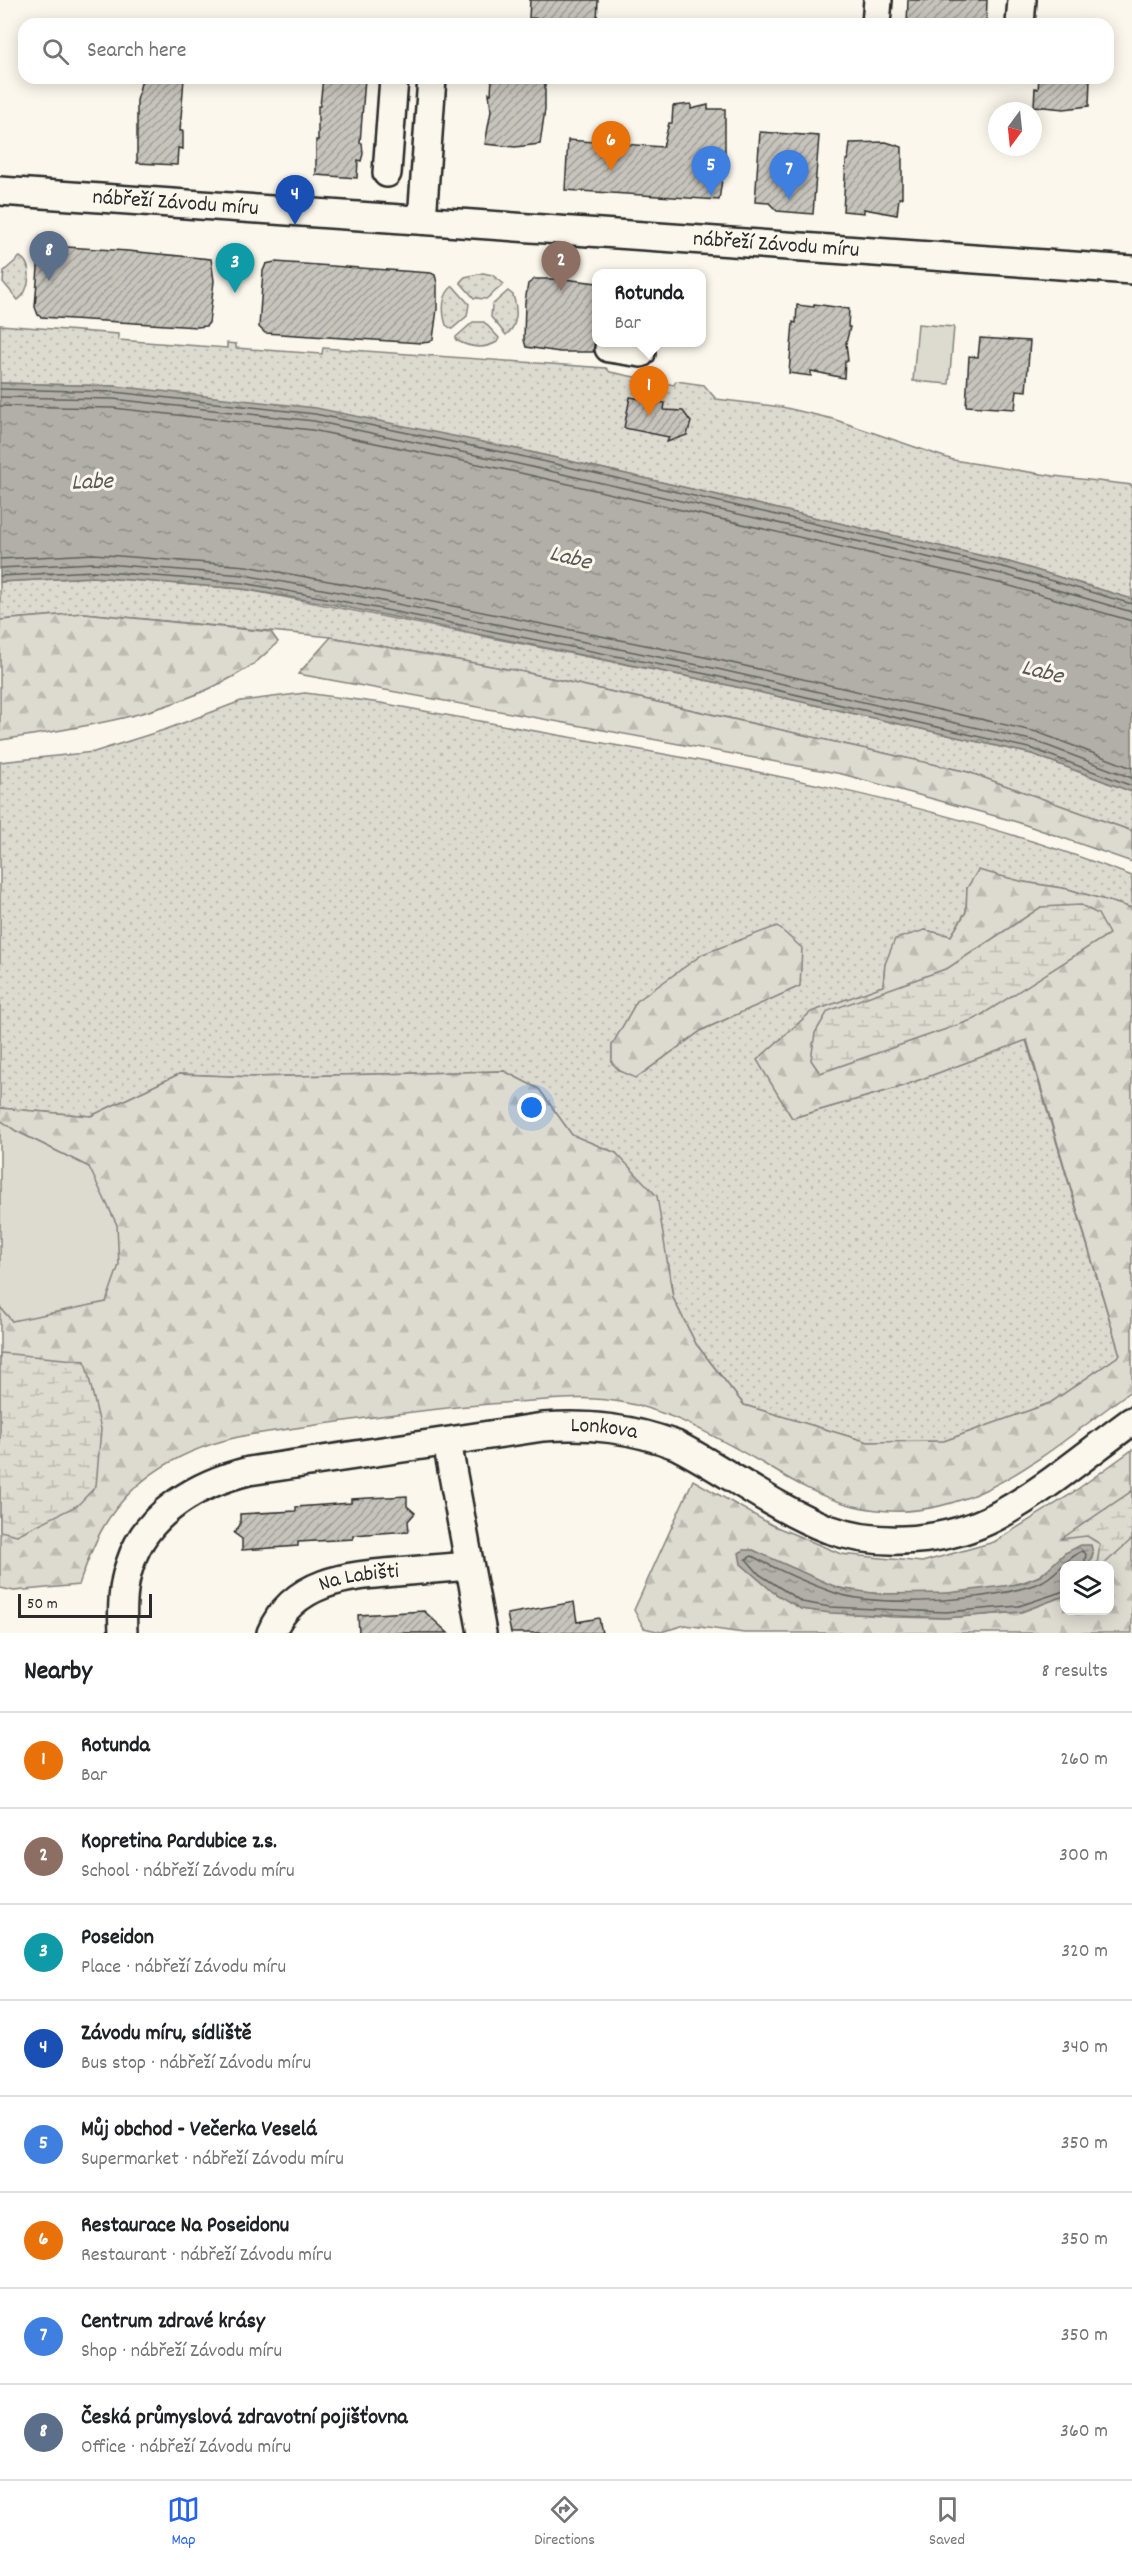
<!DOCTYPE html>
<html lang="en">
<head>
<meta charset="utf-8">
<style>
	:root { --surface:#fff; --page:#f2f2f2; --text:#202124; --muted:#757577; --line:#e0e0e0; --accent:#2563eb }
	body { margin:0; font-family:Dekko,sans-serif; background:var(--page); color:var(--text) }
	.controls { position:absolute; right:18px; bottom:18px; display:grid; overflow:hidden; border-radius:12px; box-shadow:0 3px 15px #0003 }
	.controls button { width:54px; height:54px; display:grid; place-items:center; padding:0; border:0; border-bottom:2px solid var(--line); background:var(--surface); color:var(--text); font:30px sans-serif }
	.compass { position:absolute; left:988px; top:102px; width:54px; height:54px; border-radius:50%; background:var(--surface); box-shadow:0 3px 15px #0003; rotate:195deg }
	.scale { position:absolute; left:18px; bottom:15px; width:134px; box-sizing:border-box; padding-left:6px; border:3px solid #2b2b2b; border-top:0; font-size:16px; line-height:21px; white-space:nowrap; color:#2b2b2b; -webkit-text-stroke:4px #fbf7ec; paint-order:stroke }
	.you { position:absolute; left:532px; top:1108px; width:21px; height:21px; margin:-15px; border:4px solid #fff; border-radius:50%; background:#1a73e8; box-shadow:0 0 0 9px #1a73e833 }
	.badge { display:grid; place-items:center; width:39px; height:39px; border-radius:50%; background:var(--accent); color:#fff; font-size:20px; font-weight:700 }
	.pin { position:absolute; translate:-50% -50px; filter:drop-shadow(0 2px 3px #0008) }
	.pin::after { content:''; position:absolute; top:32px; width:21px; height:18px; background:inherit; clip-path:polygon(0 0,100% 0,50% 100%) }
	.popup { position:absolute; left:592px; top:269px; width:114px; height:78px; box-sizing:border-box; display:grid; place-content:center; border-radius:12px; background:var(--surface); filter:drop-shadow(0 2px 4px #0005); font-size:20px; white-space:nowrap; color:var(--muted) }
	.popup b { font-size:22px; color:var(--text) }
	.popup::after { content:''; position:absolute; left:50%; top:100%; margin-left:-12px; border:12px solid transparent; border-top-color:var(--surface) }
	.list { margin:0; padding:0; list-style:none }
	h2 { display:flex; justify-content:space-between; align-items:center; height:78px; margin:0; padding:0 24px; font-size:26px }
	h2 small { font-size:20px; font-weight:400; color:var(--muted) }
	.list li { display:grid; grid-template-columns:39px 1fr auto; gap:18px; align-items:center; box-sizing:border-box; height:96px; padding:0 24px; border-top:2px solid var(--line) }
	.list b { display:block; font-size:22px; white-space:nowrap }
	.list p { margin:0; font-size:20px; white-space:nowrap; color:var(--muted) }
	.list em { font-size:20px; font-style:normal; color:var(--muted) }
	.icon { flex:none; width:33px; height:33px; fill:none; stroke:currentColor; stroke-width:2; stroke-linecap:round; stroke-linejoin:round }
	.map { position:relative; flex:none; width:1132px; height:1633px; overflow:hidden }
	.search { position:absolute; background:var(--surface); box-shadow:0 3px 15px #0003; left:18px; right:18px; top:18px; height:66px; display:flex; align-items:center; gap:15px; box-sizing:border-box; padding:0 21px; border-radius:18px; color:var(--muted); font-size:22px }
	.sheet { height:846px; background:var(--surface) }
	nav { display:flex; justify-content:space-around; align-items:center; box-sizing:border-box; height:84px; border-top:2px solid var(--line); background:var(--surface); font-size:16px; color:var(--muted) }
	nav a { display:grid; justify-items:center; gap:3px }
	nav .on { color:var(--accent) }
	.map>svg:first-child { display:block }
	.grass { fill:url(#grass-dots); stroke:#84827e; stroke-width:1.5; fill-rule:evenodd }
	.forest { fill:url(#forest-firs); stroke:#84827e; stroke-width:1.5; fill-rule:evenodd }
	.wetland { fill:url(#wetland-marsh); stroke:#84827e; stroke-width:1.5 }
	.park { fill:#dddad0; stroke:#84827e; stroke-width:1.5 }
	.water { fill:url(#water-ripples); stroke:#7b7a75; stroke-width:1.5 }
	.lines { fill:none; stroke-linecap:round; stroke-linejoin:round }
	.shore { stroke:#61605d; stroke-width:1.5 }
	.building { fill:url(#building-hatch); stroke:#2b2b2b; stroke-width:1.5 }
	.minor-casing { stroke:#2b2b2b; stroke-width:32 }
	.minor { stroke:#fbf7ec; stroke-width:27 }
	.labels { text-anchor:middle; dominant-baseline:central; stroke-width:6; stroke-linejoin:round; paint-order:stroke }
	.street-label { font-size:22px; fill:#2b2b2b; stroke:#fbf7ec }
	.water-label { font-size:24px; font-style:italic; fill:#5a5956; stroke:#fbf7ec }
</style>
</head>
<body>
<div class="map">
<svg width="1132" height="1633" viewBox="0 0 1132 1633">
	<defs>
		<pattern id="grass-dots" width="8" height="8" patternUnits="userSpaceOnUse" patternTransform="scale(1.5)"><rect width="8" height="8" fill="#dddad0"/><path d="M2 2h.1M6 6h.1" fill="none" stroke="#bebbb3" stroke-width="1.8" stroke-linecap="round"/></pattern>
		<pattern id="forest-firs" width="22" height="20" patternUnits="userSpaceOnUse" patternTransform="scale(1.5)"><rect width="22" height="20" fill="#dddad0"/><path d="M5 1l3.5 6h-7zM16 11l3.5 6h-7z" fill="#bebbb3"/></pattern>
		<pattern id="wetland-marsh" width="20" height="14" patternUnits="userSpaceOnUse" patternTransform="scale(1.5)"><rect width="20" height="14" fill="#dddad0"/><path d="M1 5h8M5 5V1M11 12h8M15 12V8" fill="none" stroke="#bebbb3"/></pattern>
		<pattern id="water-ripples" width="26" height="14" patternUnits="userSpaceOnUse" patternTransform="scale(1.5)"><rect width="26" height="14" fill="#b1afa7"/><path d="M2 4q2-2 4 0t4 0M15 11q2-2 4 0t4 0" fill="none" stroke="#908f88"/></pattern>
		<pattern id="building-hatch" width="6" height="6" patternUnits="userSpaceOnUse" patternTransform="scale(1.5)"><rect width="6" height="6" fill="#c7c4bc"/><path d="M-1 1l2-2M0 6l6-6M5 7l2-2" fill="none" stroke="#a29f99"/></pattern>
	</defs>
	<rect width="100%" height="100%" fill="#fbf7ec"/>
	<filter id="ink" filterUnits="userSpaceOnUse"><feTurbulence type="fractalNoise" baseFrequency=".0167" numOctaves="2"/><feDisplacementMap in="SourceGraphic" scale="12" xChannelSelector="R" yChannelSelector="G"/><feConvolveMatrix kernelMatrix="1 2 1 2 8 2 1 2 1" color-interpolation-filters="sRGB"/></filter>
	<g filter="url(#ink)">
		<g class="grass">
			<path d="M20 257C34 265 30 292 18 300L3 282 4 271Z"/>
			<path d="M483 273 492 275 504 284 486 299 474 298 460 282 465 277Z"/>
			<path d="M453 286 469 304 467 316 452 329 446 325C442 312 441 295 453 286Z"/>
			<path d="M508 291 513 295C518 309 518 326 506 335L491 317 492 305Z"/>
			<path d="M473 322H484L499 338 497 342C483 350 470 348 456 340V337Z"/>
			<path d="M0 325 118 334V340L227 348V343L236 344V348L322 354 323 348 606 368 610 372 674 385 676 381 704 385 716 399 782 407 833 419 953 460 1054 476 1132 485V599L1009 562 517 449 114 386 0 383Z"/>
			<path d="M92 577 243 589 710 681 1032 754 1132 792V831L968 772 524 672 331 637 84 613 0 620V582Z"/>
			<path d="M305 693 381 703C633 751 891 783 1132 876V908L1068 889 1024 882 967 888 966 912 951 936 925 930 885 964 883 986 854 997 792 1118 900 1087 1026 1040 1120 1355 1050 1403 944 1441 868 1442 744 1405 696 1344 673 1298 669 1265 616 1153 572 1135 539 1089 504 1071 253 1077 179 1074 91 1116 0 1108V762L94 752 167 729 241 701ZM800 986 702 1030 636 1078 612 1063V1046L637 1001Z"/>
		</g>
		<g class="forest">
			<path d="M84 613 271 632 278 642C268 651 258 662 246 669 173 715 83 727 0 740V620Z"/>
			<path d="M331 637 524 672 968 772 1132 831V862L1017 822 842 774 298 674Z"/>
			<path d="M978 870 1024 882 1068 889 1132 908V1390C1049 1450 965 1533 854 1506 821 1498 792 1481 764 1464 714 1436 664 1406 607 1400 577 1396 546 1401 516 1402 426 1408 337 1422 248 1435 190 1446 136 1473 104 1526 93 1544 86 1565 79 1585L14 1591 0 1588V1307L12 1321 89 1167 16 1131 0 1120V1108L91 1116 179 1074 253 1077 504 1071 539 1089 572 1135 616 1153 657 1196 673 1298 696 1344 744 1405 868 1442 944 1441 1050 1403 1120 1355 1027 1040 900 1087 792 1118 757 1060 811 1012 883 986 885 964 895 939 925 930 951 936 966 912 967 888Z"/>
			<path d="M777 926 802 948 800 986 702 1030 636 1078 620 1071 612 1063V1045L637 1001 703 954Z"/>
			<path d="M1132 1450V1633H744L685 1625 661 1632 644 1628 634 1610 693 1480 772 1525 841 1554 922 1562 994 1542 1068 1496ZM753 1550C780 1564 808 1578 837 1587 877 1600 1000 1595 1037 1577 1047 1572 1057 1561 1065 1553H1093L1089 1565 1110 1566V1610H1064V1596L1021 1612 945 1618 892 1617 801 1609Z"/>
		</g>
		<g class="wetland">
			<path d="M1081 905 1098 914 1109 934 975 1019 820 1073 811 1060 815 1033 828 1011 948 968 1041 907Z"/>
			<path d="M0 1353 85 1361 101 1429 96 1486 78 1505 17 1535 0 1531Z"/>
			<path d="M1132 1491V1539L1103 1565H1097L1100 1544 1087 1536 1061 1539Z"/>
		</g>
		<g class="park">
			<path d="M918 324 954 327 949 384 913 381Z"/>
			<path d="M0 1120 16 1131 89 1167 117 1225 119 1265 106 1302 12 1321 0 1307Z"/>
		</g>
		<g class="water">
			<path d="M0 383 114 386 316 408 517 449 1009 562 1132 599V792L1032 754 710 681 330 604 243 589 92 577 0 582Z"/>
			<path d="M1081 1545H1091L1093 1553 1089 1565 1064 1566V1596L1021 1612 945 1618 830 1613 801 1609 774 1593 741 1564 739 1553 744 1550H753L838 1588 879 1594 948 1593 1019 1584 1040 1576 1065 1553Z"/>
		</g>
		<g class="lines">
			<g class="shore">
				<path d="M0 389 114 392 315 414 516 455 1007 568 1132 604"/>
				<path d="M0 397 113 399 314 421 514 463 1006 575 1132 612"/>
				<path d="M0 406 113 408 312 430 512 471 1003 584 1132 621"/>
				<path d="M0 559 94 554 246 566 334 582 714 659 1037 732 1132 768"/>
				<path d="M0 568 93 563 244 575 333 591 713 668 1035 741 1132 778"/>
				<path d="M0 576 93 571 243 583 331 599 711 675 1033 749 1132 786"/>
				<path d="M1064 1591 1019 1606 945 1612 830 1607 802 1602 759 1574 746 1559 752 1556C778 1570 807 1583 835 1593 882 1608 993 1601 1039 1583 1055 1577 1065 1559 1082 1551L1086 1554 1084 1566"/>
			</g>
		</g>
		<g class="building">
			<path d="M530 0H598L597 21 529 18Z"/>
			<path d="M908 0H987L986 24H907Z"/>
			<path d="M142 78H184L180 131H183V149L178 148 177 165 137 163V101Z"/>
			<path d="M323 78H365L360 143H362L363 154 361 161 358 160 357 178 316 175V140H318V106H320Z"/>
			<path d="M492 78 545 80V109L540 144 515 147 485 144 491 111 489 93 491 94Z"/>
			<path d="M1039 78H1090L1089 106 1064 109 1034 106 1035 88 1038 89Z"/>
			<path d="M691 104V109L708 105V109H725V160L719 200 565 190 568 140 663 147 669 123H672L673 106Z"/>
			<path d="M760 132 819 136 813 214 777 211 769 203 755 202Z"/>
			<path d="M886 142 902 147V198H899L897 215 864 209V213L843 211 846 160H848L850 143Z"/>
			<path d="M51 246 128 251 211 259 214 281 209 323 206 326 197 327 41 317 38 315 35 307 39 255 42 248Z"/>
			<path d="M275 262 431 273 435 275 437 283V309L433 339 430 342 421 343 265 333 259 327 263 271 266 264Z"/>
			<path d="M535 279H564L597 283V339L593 352H560L526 347 524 340 525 302 528 284Z"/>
			<path d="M814 304 849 309 848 327H850L846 343 848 361H845L844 378 811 371V376L789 373 793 322 796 323 797 305 814 307Z"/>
			<path d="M980 338 1030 341 1026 391 1017 390 1015 409 966 406 969 356 978 357Z"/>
			<path d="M630 397 665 403 664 410 683 411 691 422 687 435 667 442 669 437 624 428Z"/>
			<path d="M407 1496V1506L415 1513 408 1521 409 1531 353 1535V1539L298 1542V1546L242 1550V1539L234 1533 240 1525V1514L296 1511V1507L351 1503V1499Z"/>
			<path d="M574 1602 577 1622 599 1618 602 1633H511L507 1614Z"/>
			<path d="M424 1611 448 1633H359L358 1615Z"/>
		</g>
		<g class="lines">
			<g class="minor-casing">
				<g id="minor">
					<path d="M876 24 878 0"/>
					<path d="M1020 24 1022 0"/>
					<path d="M387 173 394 78"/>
					<path id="s1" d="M0 191 1132 270"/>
					<path d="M422 220 432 78"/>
					<path d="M609 348 641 353"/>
					<path d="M447 1442 482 1633"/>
					<path id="s2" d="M123 1633C122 1610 122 1586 130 1564 146 1512 200 1483 249 1471L543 1427C590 1424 631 1428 676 1445 727 1471 774 1508 828 1529 881 1548 948 1542 997 1516 1044 1491 1089 1452 1132 1421"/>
					<path id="s3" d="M271 1633C293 1581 347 1576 396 1572 420 1570 445 1568 469 1566"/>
				</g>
			</g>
			<use href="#minor" class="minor"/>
		</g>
	</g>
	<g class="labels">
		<g class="street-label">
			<text stroke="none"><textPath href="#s1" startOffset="176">nábřeží Závodu míru</textPath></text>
			<text stroke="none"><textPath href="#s1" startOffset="778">nábřeží Závodu míru</textPath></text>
			<text stroke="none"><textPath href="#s2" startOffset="586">Lonkova</textPath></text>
			<text stroke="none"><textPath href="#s3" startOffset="110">Na Labišti</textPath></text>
		</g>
		<g class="water-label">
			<text transform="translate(92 483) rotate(-2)">Labe</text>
			<text transform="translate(570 559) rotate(14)">Labe</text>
			<text transform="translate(1042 673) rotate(14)">Labe</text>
		</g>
	</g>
</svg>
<div class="controls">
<button><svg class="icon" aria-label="layers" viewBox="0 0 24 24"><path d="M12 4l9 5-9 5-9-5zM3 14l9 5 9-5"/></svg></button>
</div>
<svg class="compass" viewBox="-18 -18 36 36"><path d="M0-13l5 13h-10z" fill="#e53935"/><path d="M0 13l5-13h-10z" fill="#757577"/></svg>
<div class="scale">50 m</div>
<div class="you"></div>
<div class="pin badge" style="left:649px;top:416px;background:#e8710a">1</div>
<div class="popup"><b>Rotunda</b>Bar</div>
<div class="pin badge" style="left:561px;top:291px;background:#8d6e63">2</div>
<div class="pin badge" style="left:235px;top:293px;background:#0f9aa8">3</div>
<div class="pin badge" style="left:295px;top:225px;background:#1a4fb4">4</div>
<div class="pin badge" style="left:711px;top:196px;background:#3f7fe0">5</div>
<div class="pin badge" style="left:611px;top:171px;background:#e8710a">6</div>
<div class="pin badge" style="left:789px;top:200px;background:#3f7fe0">7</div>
<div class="pin badge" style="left:49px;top:281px;background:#5c6f8a">8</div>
<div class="search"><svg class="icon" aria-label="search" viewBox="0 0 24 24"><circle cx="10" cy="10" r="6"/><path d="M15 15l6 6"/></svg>Search here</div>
</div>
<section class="sheet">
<h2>Nearby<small>8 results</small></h2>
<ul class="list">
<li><span class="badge" style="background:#e8710a">1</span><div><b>Rotunda</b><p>Bar</p></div><em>260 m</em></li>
<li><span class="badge" style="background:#8d6e63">2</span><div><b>Kopretina Pardubice z.s.</b><p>School · nábřeží Závodu míru</p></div><em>300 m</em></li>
<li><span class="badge" style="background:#0f9aa8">3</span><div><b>Poseidon</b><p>Place · nábřeží Závodu míru</p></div><em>320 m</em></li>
<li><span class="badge" style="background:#1a4fb4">4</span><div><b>Závodu míru, sídliště</b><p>Bus stop · nábřeží Závodu míru</p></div><em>340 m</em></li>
<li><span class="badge" style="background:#3f7fe0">5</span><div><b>Můj obchod - Večerka Veselá</b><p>Supermarket · nábřeží Závodu míru</p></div><em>350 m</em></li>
<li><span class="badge" style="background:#e8710a">6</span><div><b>Restaurace Na Poseidonu</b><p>Restaurant · nábřeží Závodu míru</p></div><em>350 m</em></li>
<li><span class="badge" style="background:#3f7fe0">7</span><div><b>Centrum zdravé krásy</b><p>Shop · nábřeží Závodu míru</p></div><em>350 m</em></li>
<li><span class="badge" style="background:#5c6f8a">8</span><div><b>Česká průmyslová zdravotní pojišťovna</b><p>Office · nábřeží Závodu míru</p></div><em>360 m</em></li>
</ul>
</section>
<nav>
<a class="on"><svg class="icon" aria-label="map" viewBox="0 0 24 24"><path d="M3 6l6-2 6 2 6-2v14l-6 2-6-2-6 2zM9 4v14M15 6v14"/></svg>Map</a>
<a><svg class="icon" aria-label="directions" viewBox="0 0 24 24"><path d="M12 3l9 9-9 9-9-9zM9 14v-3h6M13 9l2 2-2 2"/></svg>Directions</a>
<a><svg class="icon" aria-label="saved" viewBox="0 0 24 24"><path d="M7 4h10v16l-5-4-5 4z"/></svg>Saved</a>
</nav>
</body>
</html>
